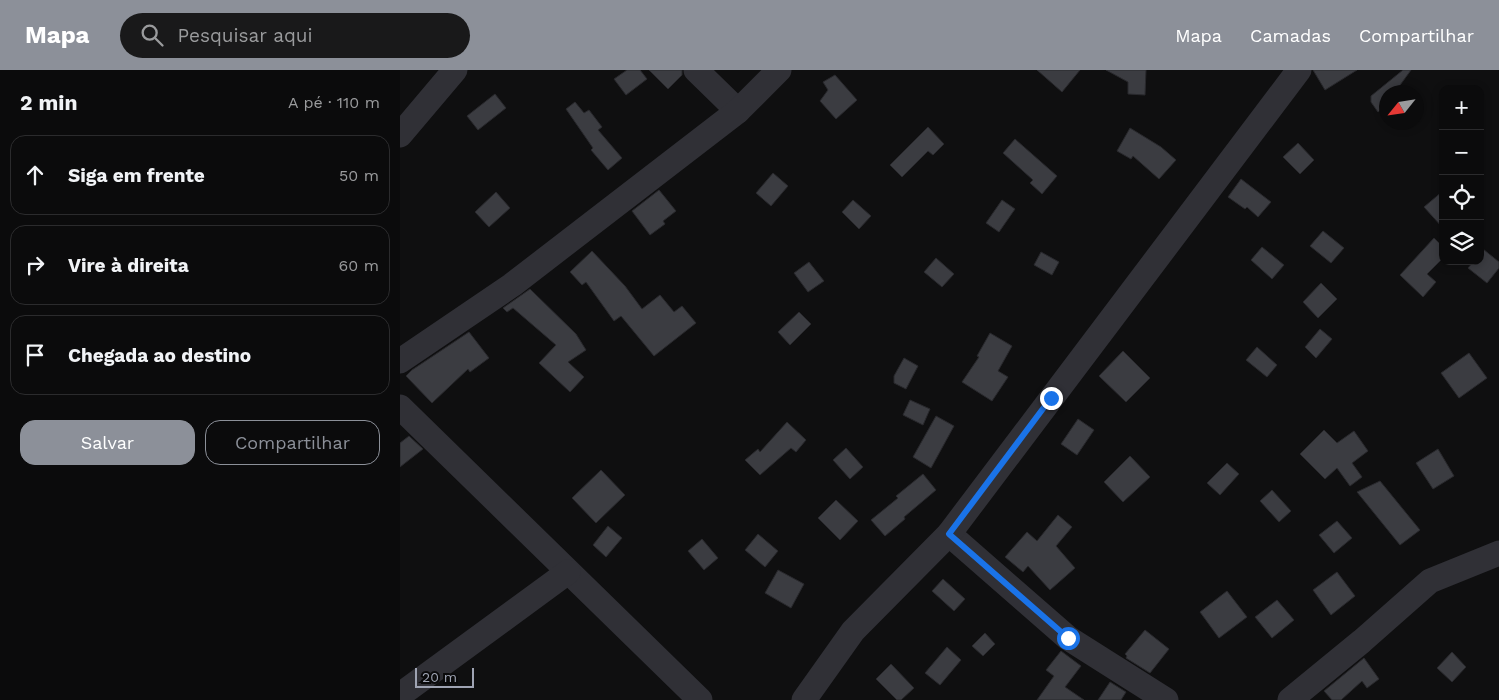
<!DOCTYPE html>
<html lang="pt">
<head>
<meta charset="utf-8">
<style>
	:root { --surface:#0b0b0c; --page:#19191a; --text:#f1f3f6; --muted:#9a9b9d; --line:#2b2b2d; --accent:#8c9099 }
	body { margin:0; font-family:"Work Sans",sans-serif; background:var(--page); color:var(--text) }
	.controls { position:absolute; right:15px; top:15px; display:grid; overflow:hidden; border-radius:10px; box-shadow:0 2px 8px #0003 }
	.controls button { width:45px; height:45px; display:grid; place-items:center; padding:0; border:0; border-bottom:1px solid var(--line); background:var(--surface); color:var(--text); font:25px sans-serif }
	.compass { position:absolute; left:979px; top:15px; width:45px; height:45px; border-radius:50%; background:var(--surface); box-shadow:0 2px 8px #0003; rotate:240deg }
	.scale { position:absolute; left:15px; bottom:12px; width:59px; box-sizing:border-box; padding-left:5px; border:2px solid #9fa4b3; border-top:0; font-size:14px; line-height:18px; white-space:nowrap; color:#9fa4b3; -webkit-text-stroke:4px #0a0a0b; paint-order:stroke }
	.stop { position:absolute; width:15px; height:15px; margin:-11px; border:4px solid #1a73e8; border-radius:50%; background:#fff }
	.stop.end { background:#1a73e8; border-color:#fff; box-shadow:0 1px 5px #0008 }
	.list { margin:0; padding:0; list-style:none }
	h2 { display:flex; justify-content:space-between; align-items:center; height:65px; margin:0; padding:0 20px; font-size:21px }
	h2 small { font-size:16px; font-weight:400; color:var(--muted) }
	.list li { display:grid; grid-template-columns:32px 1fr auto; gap:15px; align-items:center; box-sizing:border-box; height:80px; margin:0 10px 10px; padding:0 10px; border:1px solid var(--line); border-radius:15px }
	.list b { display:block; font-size:19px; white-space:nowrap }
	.list em { font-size:16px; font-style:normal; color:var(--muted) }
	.actions { display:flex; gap:10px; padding:15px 20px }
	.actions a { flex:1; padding:11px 0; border:1px solid var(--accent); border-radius:15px; text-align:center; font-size:18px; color:var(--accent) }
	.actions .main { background:var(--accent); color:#fff }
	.icon { flex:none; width:28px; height:28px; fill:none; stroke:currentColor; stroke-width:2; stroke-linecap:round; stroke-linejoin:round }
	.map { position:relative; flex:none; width:1099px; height:630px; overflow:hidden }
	header { display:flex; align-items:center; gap:30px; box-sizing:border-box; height:70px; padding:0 25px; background:var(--accent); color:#fff }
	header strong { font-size:24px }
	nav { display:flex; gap:28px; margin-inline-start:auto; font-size:18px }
	.search { width:350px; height:45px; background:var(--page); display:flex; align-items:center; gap:12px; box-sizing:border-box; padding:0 18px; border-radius:28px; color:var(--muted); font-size:19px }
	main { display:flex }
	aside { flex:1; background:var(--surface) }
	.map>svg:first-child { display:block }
	.building { fill:#3b3c41; stroke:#29292d }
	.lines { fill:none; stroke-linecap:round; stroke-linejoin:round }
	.minor { stroke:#303036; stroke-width:25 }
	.route { stroke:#1a73e8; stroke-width:6 }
</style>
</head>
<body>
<header>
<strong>Mapa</strong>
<div class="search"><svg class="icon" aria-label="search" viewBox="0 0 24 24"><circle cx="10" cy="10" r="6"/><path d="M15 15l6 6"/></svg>Pesquisar aqui</div>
<nav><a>Mapa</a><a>Camadas</a><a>Compartilhar</a></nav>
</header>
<main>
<aside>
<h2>2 min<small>A pé · 110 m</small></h2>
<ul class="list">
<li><svg class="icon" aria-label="ahead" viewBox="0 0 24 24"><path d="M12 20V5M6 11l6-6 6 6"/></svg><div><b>Siga em frente</b></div><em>50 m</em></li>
<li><svg class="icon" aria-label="right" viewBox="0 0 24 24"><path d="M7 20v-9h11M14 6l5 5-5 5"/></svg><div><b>Vire à direita</b></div><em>60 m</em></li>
<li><svg class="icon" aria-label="arrive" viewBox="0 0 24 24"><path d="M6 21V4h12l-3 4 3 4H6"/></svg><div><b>Chegada ao destino</b></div></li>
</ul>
<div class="actions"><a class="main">Salvar</a><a>Compartilhar</a></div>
</aside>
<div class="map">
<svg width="1099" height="630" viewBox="0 0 1099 630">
	<rect width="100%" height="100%" fill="#0f0f10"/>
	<g class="building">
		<path d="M227 0H240L247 9 226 25 214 9Z"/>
		<path d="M249 0H282V5L268 19Z"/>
		<path d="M637 0H680L662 22Z"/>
		<path d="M706 0H746L745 25 728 24V12Z"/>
		<path d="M913 0H957L925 20Z"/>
		<path d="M1003 0H1011L995 22H986V35L978 42 971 32V26Z"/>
		<path d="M435 5 457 30 436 49 420 31 428 20 423 12Z"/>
		<path d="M95 24 106 38 78 60 67 46Z"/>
		<path d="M175 32 184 43 189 40 202 57 198 60 222 88 208 100 191 80 193 78 166 39Z"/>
		<path d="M528 57 544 74 533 85 528 81 502 107 490 95Z"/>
		<path d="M730 58 761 77 776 90 759 109 733 86 731 89 717 81Z"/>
		<path d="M615 69 657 106 642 124 630 113 633 110 603 83Z"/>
		<path d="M898 73 914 90 900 104 883 87Z"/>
		<path d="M373 103 388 116 371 136 356 123Z"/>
		<path d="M841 109 871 132 858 147 847 137 845 139 828 127Z"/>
		<path d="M259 120 276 141 263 151 265 154 250 165 232 141Z"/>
		<path d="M1043 121V158L1024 137Z"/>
		<path d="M96 122 110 138 89 157 75 142Z"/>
		<path d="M453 130 471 146 459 159 442 142Z"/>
		<path d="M602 130 615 139 599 162 586 153Z"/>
		<path d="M923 161 944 178 931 193 910 176Z"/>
		<path d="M1034 168 1043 177V188L1027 204 1036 212 1023 227 1000 205Z"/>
		<path d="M862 177 884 195 872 209 851 190Z"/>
		<path d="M1083 179 1099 192V198L1087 213 1068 198 1074 191H1080V183Z"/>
		<path d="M192 181 225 216 242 239 260 225 274 242 282 236 296 253 254 286 221 246 214 251 186 212 182 215 170 202Z"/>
		<path d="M641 182 659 192 652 205 634 195Z"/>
		<path d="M536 188 554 204 542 217 524 202Z"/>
		<path d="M409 192 424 211 408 222 394 203Z"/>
		<path d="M921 213 937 229 918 248 903 232Z"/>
		<path d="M130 219 176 264 186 280 168 292 184 307 170 322 139 293 156 275 113 238 107 242 103 238Z"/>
		<path d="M399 242 411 254 390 275 378 262Z"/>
		<path d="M920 259 932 269 916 288 905 277Z"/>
		<path d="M69 262 89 288 70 302 68 299 32 333 6 306 12 300Z"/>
		<path d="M590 263 612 276 598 301 608 307 592 331 562 312 579 287 577 286Z"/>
		<path d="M857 277 877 295 867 307 846 290Z"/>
		<path d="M723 281 750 308 726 332 699 306Z"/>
		<path d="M1069 283 1087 308 1059 328 1041 303Z"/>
		<path d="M504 288 518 296 506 319 494 313V306Z"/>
		<path d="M510 330 530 339 523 355 503 345Z"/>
		<path d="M536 346 554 356 531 398 513 387Z"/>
		<path d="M678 349 694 360 677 385 661 374Z"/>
		<path d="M387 352 406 370 396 382 391 378 360 405 345 390 358 379 360 382Z"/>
		<path d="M924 360 937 373 954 361 968 381 952 393 962 407 950 416 937 398 925 409 900 384Z"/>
		<path d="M9 366 23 379 0 397V373Z"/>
		<path d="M446 378 463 397 450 409 433 390Z"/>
		<path d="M1038 379 1054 406 1033 419 1016 393Z"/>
		<path d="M730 386 750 407 723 432 704 412Z"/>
		<path d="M827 393 839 404 820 425 807 413Z"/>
		<path d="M201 400 225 425 196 453 172 428Z"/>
		<path d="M523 404 536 420 504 447 505 449 485 466 471 450 498 428 496 426Z"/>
		<path d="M980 411 1020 460 1000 475 957 422Z"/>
		<path d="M872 420 891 441 879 452 860 431Z"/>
		<path d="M436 430 458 451 440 470 418 448Z"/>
		<path d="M658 445 672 457 656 476 675 498 650 520 628 496 623 502 605 487 627 462 637 471Z"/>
		<path d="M937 451 952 468 934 483 919 465Z"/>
		<path d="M208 456 222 468 206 487 193 475Z"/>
		<path d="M358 464 378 481 365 497 345 480Z"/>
		<path d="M302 469 318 488 304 500 288 481Z"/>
		<path d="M378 500 404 514 391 538 365 523Z"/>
		<path d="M937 502 955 526 931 545 913 520Z"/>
		<path d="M543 509 565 529 554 541 532 521Z"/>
		<path d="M827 521 847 547 819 568 800 542Z"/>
		<path d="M877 530 894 550 872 568 855 547Z"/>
		<path d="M745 560 769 579 750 603 726 588 727 586 725 584Z"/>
		<path d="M585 563 595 574 583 586 572 576Z"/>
		<path d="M547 577 561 590 540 615 525 603Z"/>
		<path d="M661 581 681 596 665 617 684 630H637L654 606 646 600Z"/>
		<path d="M1052 582 1066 597 1052 612 1037 598Z"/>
		<path d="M964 588 979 609 967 618 962 611 941 630H932L924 621Z"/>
		<path d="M491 594 514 618 501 630H497L476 609Z"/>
		<path d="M710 612 726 622 721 630H698Z"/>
	</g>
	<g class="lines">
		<g class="minor">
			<path d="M296 0 338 41"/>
			<path d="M0 65 55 0"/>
			<path d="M0 291 112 215 338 41 379 0"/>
			<path d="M0 337 300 630"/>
			<path d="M549 464 668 568 766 630"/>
			<path d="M0 625 168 502"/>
			<path d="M404 630 453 561 549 464 899 0"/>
			<path d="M890 630 962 571 1030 511 1099 483"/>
		</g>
	</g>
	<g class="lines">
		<path class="route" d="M651 328 549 464 668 568"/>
	</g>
</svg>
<div class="controls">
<button>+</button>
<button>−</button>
<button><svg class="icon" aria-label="locate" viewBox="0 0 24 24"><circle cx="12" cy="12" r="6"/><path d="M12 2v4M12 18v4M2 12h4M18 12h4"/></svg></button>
<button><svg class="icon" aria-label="layers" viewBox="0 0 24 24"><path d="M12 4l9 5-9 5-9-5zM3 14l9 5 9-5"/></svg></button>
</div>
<svg class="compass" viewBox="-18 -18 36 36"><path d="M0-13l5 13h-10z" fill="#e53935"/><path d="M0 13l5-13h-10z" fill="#9a9b9d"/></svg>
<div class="scale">20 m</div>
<div class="stop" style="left:668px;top:568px"></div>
<div class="stop end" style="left:651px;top:328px"></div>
</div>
</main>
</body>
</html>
